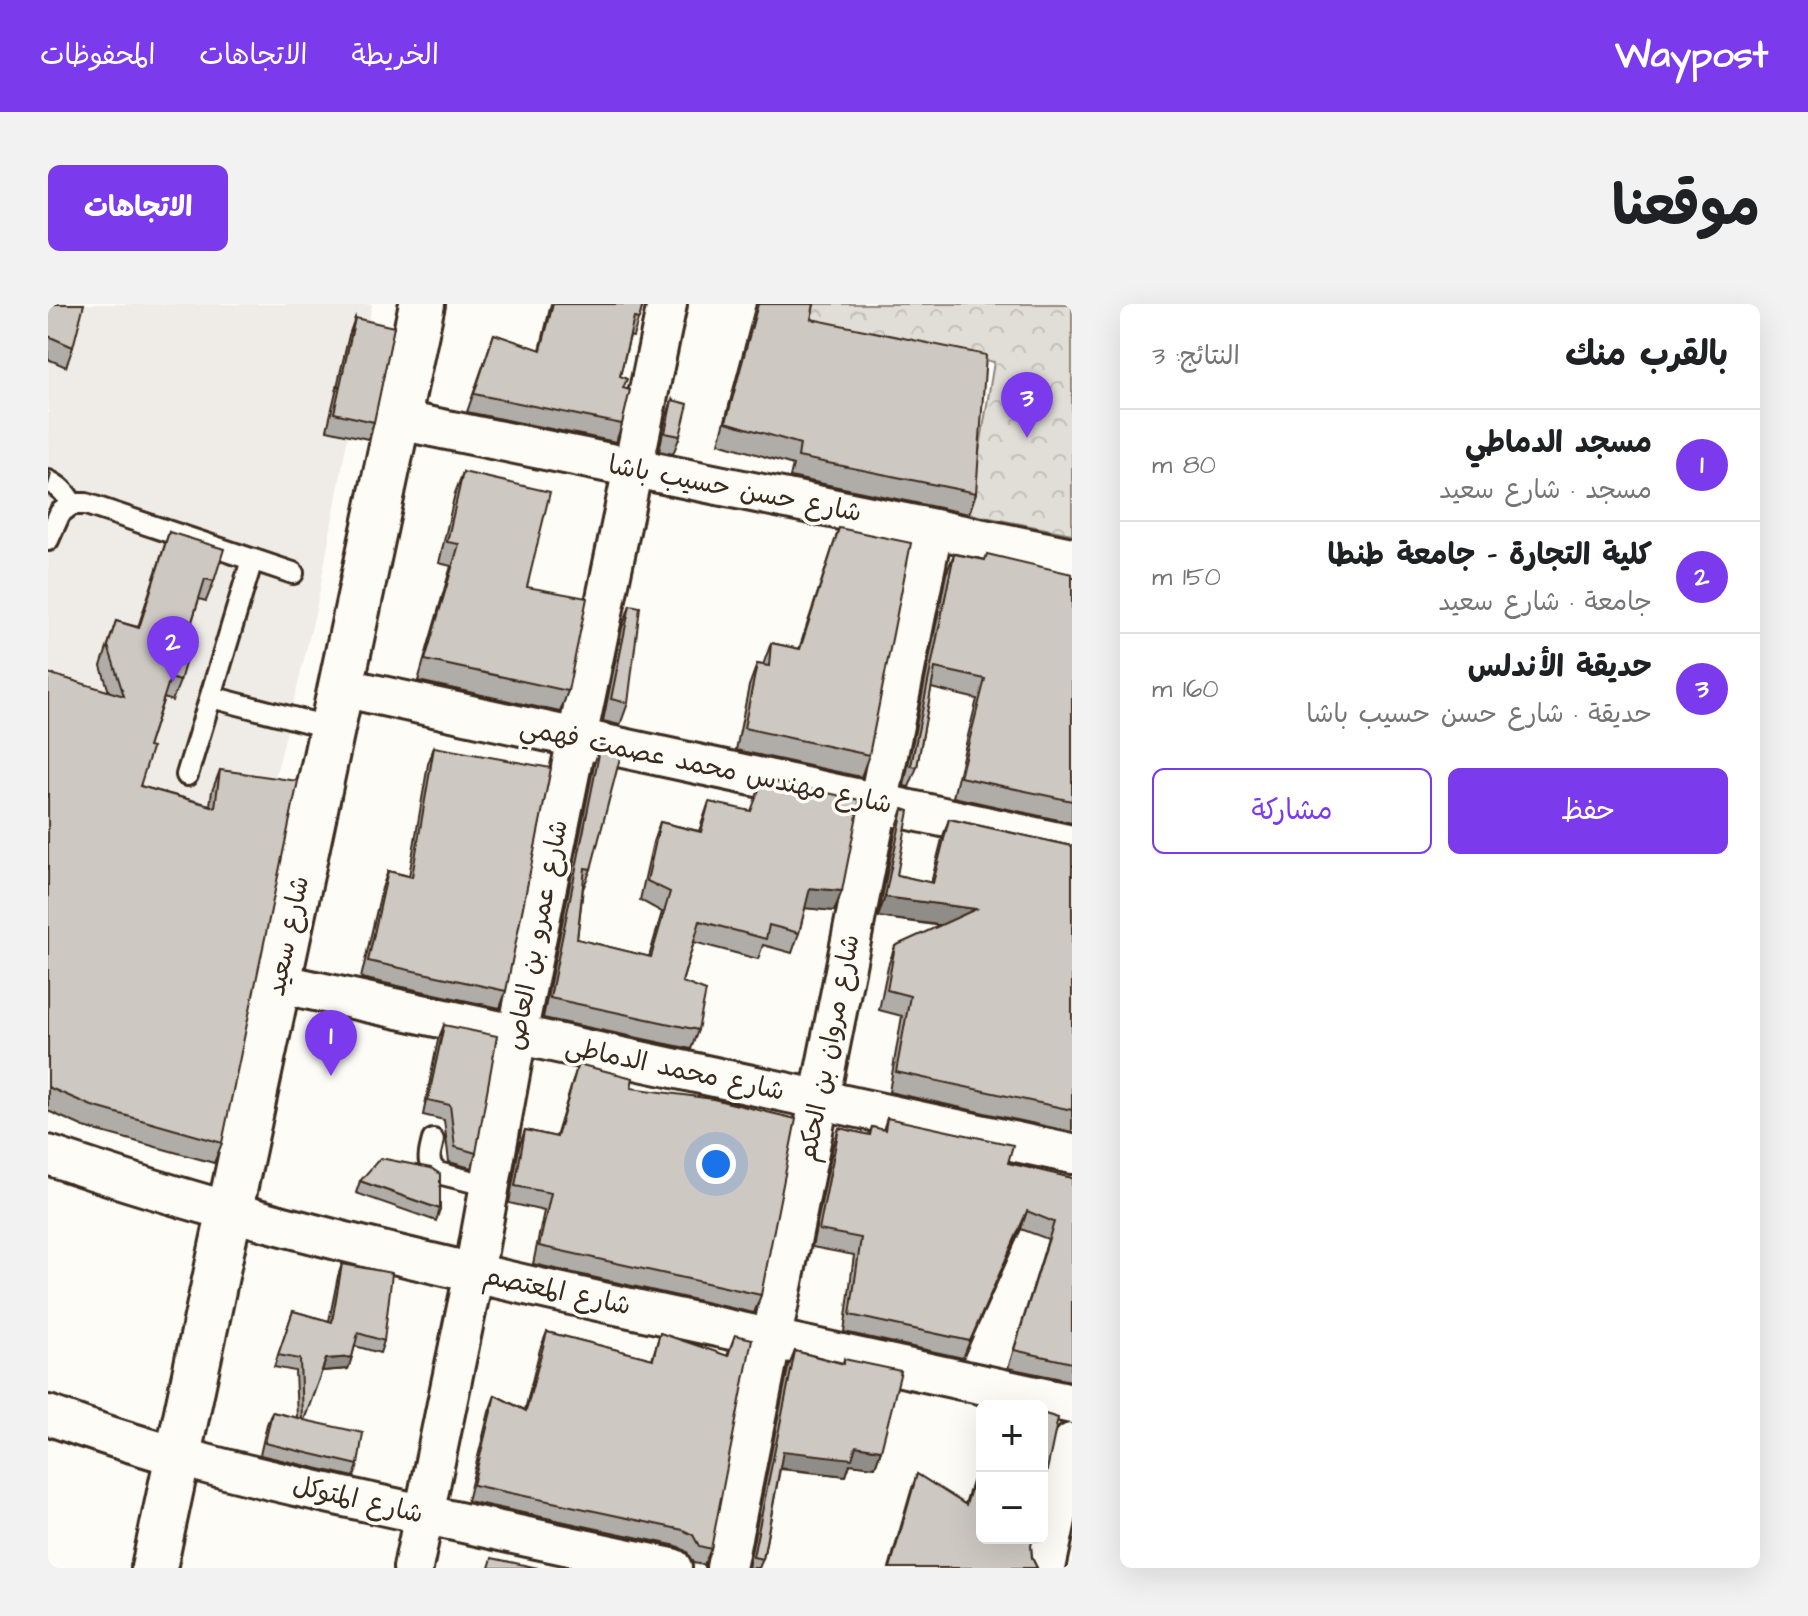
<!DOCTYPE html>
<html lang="ar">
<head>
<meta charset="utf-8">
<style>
	:root { --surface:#fff; --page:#f2f2f2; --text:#202124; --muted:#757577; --line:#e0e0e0; --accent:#7c3aed }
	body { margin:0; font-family:"Architects Daughter","Playpen Sans Arabic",sans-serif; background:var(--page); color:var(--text); direction:rtl }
	.controls { position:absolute; right:24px; bottom:24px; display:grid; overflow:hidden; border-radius:12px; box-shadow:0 8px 32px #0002 }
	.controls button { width:72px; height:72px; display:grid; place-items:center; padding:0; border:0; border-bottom:2px solid var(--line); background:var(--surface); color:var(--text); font:40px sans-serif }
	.you { position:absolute; left:668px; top:860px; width:28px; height:28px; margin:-20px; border:6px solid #fff; border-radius:50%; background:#1a73e8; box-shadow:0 0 0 12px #1a73e833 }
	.badge { display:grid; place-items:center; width:52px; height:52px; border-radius:50%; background:var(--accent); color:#fff; font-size:26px; font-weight:700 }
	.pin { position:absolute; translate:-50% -66px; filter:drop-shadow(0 2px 4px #0008) }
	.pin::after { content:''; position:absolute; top:42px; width:28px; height:24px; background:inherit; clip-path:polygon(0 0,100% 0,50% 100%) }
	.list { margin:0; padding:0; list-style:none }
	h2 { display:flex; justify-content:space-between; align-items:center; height:104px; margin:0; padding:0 32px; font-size:34px }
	h2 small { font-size:26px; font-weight:400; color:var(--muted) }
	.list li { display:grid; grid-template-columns:52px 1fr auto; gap:24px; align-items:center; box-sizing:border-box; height:112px; padding:0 32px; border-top:2px solid var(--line) }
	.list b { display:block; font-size:30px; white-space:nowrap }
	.list p { margin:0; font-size:26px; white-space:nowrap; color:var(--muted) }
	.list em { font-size:26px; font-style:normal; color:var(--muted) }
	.actions { display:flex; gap:16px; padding:24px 32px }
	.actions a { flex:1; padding:18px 0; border:2px solid var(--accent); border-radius:12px; text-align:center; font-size:28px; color:var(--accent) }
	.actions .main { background:var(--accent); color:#fff }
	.map { position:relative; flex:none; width:1024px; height:1264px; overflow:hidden; direction:ltr; border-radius:12px }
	header { display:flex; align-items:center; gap:48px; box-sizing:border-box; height:112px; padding:0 40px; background:var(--accent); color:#fff }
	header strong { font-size:38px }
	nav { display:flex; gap:44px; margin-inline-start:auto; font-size:28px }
	.intro { display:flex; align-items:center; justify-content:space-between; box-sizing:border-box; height:192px; padding:0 48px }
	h1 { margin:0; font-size:56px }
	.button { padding:20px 36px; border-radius:12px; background:var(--accent); color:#fff; font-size:28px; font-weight:700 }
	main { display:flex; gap:48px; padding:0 48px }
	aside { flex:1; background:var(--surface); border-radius:12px; box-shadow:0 8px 32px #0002 }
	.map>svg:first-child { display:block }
	.built { fill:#efece7 }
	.park { fill:url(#park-crowns); stroke:#8e847a; stroke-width:2 }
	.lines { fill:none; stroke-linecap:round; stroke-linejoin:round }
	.service-casing { stroke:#3b2a1e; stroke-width:26 }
	.minor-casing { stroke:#3b2a1e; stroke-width:44 }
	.tertiary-casing { stroke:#3b2a1e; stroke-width:50 }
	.service { stroke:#fdfcf7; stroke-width:20 }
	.minor { stroke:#fdfcf7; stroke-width:38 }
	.tertiary { stroke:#fdfcf7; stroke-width:44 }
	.wall { fill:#b0aca7; stroke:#3b2a1e; stroke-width:2 }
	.shaded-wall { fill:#908c88; stroke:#3b2a1e; stroke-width:2 }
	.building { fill:#cdc8c2; stroke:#3b2a1e; stroke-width:2 }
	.labels { text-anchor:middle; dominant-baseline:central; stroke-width:7; stroke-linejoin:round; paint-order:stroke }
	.street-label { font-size:26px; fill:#3b2a1e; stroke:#fdfcf7 }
</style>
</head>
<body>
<header>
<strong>Waypost</strong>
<nav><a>الخريطة</a><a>الاتجاهات</a><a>المحفوظات</a></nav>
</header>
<div class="intro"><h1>موقعنا</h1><a class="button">الاتجاهات</a></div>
<main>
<aside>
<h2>بالقرب منك<small>النتائج: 3</small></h2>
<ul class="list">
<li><span class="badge">1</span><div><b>مسجد الدماطي</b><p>مسجد · شارع سعيد</p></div><em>80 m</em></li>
<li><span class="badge">2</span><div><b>كلية التجارة - جامعة طنطا</b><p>جامعة · شارع سعيد</p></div><em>150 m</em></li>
<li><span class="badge">3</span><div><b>حديقة الأندلس</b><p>حديقة · شارع حسن حسيب باشا</p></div><em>160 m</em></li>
</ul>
<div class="actions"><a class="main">حفظ</a><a>مشاركة</a></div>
</aside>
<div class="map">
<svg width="1024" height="1264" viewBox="0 0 1024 1264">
	<defs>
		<pattern id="park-crowns" width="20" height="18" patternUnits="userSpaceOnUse" patternTransform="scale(2)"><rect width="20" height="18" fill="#e1ded7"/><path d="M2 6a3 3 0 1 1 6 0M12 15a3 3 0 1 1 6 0" fill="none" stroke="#c2bfb8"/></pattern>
	</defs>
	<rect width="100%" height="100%" fill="#fdfcf7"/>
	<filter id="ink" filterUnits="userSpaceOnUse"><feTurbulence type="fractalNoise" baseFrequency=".0125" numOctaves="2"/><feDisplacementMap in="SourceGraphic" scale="16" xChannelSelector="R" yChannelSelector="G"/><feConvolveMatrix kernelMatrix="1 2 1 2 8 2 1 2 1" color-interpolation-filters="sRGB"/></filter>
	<g filter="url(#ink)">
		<path class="built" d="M0 0H324L269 301 232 455 144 755 0 705Z"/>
		<path class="park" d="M731 0H1024V230L921 210 946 58 729 9Z"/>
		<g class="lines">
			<g class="service-casing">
				<g id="service">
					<path d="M0 177C12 183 18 189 24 200"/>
					<path d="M0 236 12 209 24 200H38L245 269"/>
					<path d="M163 393 284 424"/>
					<path d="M139 471 204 256"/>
					<path d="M385 836C382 849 377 860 390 869L442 882"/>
				</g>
			</g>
			<g class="minor-casing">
				<g id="minor">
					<path d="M350 116 1024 253"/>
					<path d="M293 383 1024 541"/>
					<path d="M230 679 1024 850"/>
					<path d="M0 851C180 913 365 956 550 997 708 1032 866 1066 1024 1100"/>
					<path d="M0 1111C95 1146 193 1170 292 1192 403 1217 513 1240 624 1264"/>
					<path d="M365 1264 426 969 469 731 529 434 619 0"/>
					<path d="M678 1264 885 225"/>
					<path d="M998 1264 1024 1139"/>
				</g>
			</g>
			<g class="tertiary-casing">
				<path id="tertiary" d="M106 1264 374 0"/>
			</g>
			<use href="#service" class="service"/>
			<use href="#minor" class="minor"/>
			<use href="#tertiary" class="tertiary"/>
		</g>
		<g class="wall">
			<path d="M0 0 25 43 18 63 0 55Z"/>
			<path d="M503 0H595L585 33 582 32 572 72 574 120 568 138 419 108 446 30 492 46Z"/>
			<path d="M708 0H766L763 15 928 189 921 210 742 173 745 161 671 139Z"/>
			<path d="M307 14 326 118 320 135 279 126 301 31Z"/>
			<path d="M624 96 632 132 625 150 611 147 618 114Z"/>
			<path d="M415 168 479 283 520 387 512 408 370 377 403 262 391 259 407 189Z"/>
			<path d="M791 224 821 451 813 473 688 446 701 382 709 360 715 361 723 339 751 345Z"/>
			<path d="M121 228 166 277 158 297 151 295 138 337 132 377 124 397 116 394 100 443 92 482 162 501 164 487 172 466 174 839 166 859 36 823 0 807V369L61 388 53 362 68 317 90 323Z"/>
			<path d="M906 250 936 256 1024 270V519L905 493 929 395 883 384 869 463 861 483 856 482 898 270Z"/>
			<path d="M582 301 580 399 572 421 555 417 574 324Z"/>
			<path d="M553 440 543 565 535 585 529 635 601 653 614 608 592 596 605 538 612 518 651 527 661 498 786 607 757 604 751 629 744 649 715 641 710 655 646 638 634 678 650 726 643 745 495 714 546 460Z"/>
			<path d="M386 443 458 687 452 704 313 674 334 584 340 567 361 572 380 460Z"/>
			<path d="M855 505 849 571 883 579 894 535 901 515 1024 542V828L841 788 854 712 831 706 840 662 847 642 893 622 830 613 848 525Z"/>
			<path d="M396 721 428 849 423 864 401 858 396 816 375 811 390 736Z"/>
			<path d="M530 760 583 784 713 991 706 1009 485 960 496 907 461 899 471 843 477 826 508 833Z"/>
			<path d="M839 814 960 859 1024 874 1023 1077 960 1064 1000 935 973 925 915 1054 796 1028 806 951 764 943 785 842 791 824 821 831 824 823 835 826Z"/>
			<path d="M312 877 392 905 388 917 308 889Z"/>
			<path d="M294 960 336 1037 332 1049 307 1042 300 1065 274 1067 256 1116 310 1161 306 1173 212 1151 219 1120 224 1108 249 1114 247 1067 226 1063 245 1007 281 1017 290 972Z"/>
			<path d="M499 1028 604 1055 612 1029 679 1052 687 1031 663 1245 656 1261 645 1259 639 1248 629 1242 419 1197 441 1108 447 1091 477 1106 492 1045Z"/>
			<path d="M747 1047 795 1059 796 1055 833 1146 827 1163 802 1160 798 1172 732 1165 715 1255 711 1264H700L740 1064Z"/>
			<path d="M934 1146V1234L983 1242 984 1254 989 1264H841L863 1187 869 1170 917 1200Z"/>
		</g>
		<g class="shaded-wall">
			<path d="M762 584 794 587 786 607 755 604Z"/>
			<path d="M837 593 928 605 921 625 830 613Z"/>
			<path d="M979 907 973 925 915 1054 922 1037Z"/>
			<path d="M304 1053 300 1065 274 1067 278 1055Z"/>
			<path d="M808 1142 833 1146 827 1163 802 1160 798 1172 729 1164 735 1147Z"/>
		</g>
		<g class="building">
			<path d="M0 0H36L25 43 0 32Z"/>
			<path d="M505 0H595L591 15 586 14 572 72 579 75 575 84 582 86 574 120 426 90 446 30 493 46Z"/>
			<path d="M710 0H766L763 15 938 51 928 189 750 153 752 140 678 118Z"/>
			<path d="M307 14 346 23 326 118 286 109Z"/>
			<path d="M624 96 640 100 632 132 617 129Z"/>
			<path d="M0 167 3 170 0 181Z"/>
			<path d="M415 168 502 188 479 283 539 294 520 387 377 356 411 240 399 238Z"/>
			<path d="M791 224 863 239 821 451 696 424 709 360 721 362 723 339 752 345Z"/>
			<path d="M121 228 176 245 166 277 157 275 138 337 143 338 132 377 122 374 100 443 104 444 92 482 167 503 172 466 250 477 174 839 44 802 0 783V369L76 392 60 342 68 317 91 324Z"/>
			<path d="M906 250 937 256 939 250 1024 270V497L912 473 937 375 887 364 869 463 863 462Z"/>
			<path d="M582 301 592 303 580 399 563 395Z"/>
			<path d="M553 440 573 445V450L543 565 537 564 529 635 603 653 622 588 599 577 612 518 653 528 661 498 703 507 715 475 812 496 794 587 762 584 751 629 721 621 718 635 652 617 634 678 658 687 650 726 502 694Z"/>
			<path d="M386 443 503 464 458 687 320 657 340 567 364 573Z"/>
			<path d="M855 505 861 507 849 571 885 579 901 515 1024 542V806L848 768 862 692 839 686 847 642 928 605 837 593Z"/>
			<path d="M396 721 449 732 428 849 407 843 402 801 380 796Z"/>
			<path d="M530 760 585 774 583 784 665 795 748 815 713 991 491 942 503 889 467 882 477 826 509 833Z"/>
			<path d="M839 814 965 841 960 859 1024 874V1059L966 1046 1006 918 979 907 922 1037 802 1011 813 934 771 926 791 824 822 831 824 823 837 826Z"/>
			<path d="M332 854 383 864 392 870V905L312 877Z"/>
			<path d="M294 960 344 969 336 1037 310 1029 304 1053 278 1055 256 1116 315 1129 310 1161 217 1139 224 1108 254 1115 252 1055 230 1051 245 1007 284 1018Z"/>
			<path d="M499 1028 605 1055 612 1029 680 1052 687 1031 704 1035 663 1245 651 1242 645 1231 635 1226 425 1181 447 1091 478 1107Z"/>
			<path d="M747 1047 796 1060V1055L853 1067 833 1146 808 1142 804 1155 735 1147 715 1255 705 1253Z"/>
			<path d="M950 1098 965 1102H949Z"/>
			<path d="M994 1109 1010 1114 994 1190Z"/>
			<path d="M934 1149V1234H985L983 1242 984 1254 989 1264H842L869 1170 918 1201Z"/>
			<path d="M444 1254 490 1264H441Z"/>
		</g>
	</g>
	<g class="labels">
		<g class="street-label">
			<text transform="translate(687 185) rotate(11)">شارع حسن حسيب باشا</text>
			<text transform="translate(658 462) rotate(12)">شارع مهندس محمد عصمت فهمي</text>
			<text transform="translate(489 631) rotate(-79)">شارع عمرو بن العاص</text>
			<text transform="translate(240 632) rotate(-78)">شارع سعيد</text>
			<text transform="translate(781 744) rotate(-79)">شارع مروان بن الحكم</text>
			<text transform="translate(627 765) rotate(12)">شارع محمد الدماطى</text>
			<text transform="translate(509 987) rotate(12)">شارع المعتصم</text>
			<text transform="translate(310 1196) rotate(13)">شارع المتوكل</text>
		</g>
	</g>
</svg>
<div class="controls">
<button>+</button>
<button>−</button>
</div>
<div class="you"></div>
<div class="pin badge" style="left:283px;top:772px">1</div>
<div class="pin badge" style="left:125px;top:378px">2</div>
<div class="pin badge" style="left:979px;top:134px">3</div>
</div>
</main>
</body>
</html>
